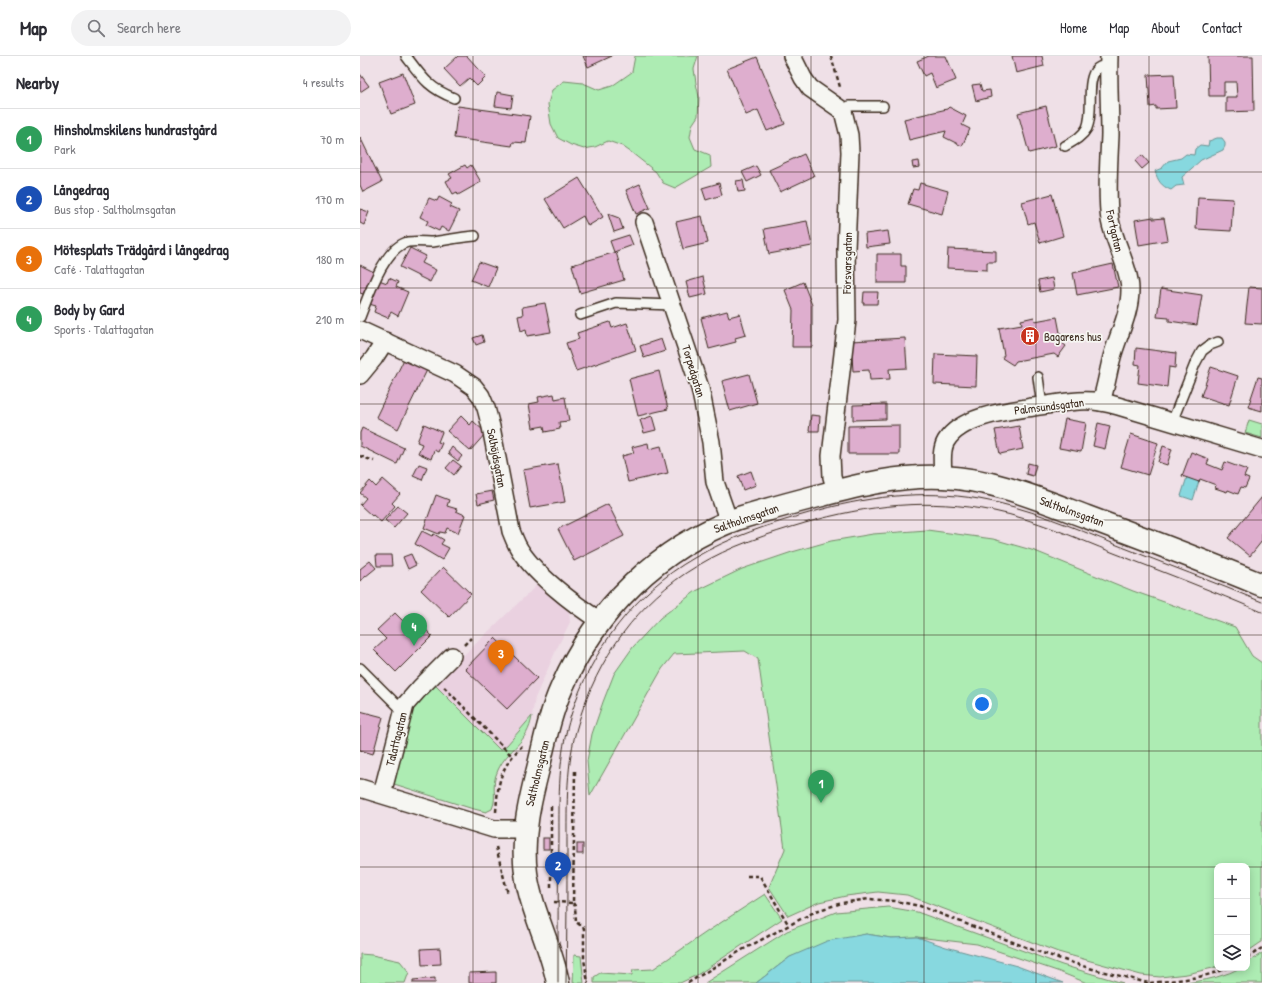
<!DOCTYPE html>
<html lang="en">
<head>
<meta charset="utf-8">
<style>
	:root { --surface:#fff; --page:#f2f2f3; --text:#2b2b33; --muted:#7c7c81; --line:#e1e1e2; --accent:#0b8043 }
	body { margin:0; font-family:"Patrick Hand",sans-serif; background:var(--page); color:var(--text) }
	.controls { position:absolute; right:12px; bottom:12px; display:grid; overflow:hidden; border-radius:8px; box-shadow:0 2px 10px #0003 }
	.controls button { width:36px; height:36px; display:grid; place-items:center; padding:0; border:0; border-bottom:1px solid var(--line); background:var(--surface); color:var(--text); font:20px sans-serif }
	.you { position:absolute; left:622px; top:648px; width:14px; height:14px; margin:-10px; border:3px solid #fff; border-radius:50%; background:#1a73e8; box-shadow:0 0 0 6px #1a73e833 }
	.badge { display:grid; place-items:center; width:26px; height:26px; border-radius:50%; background:var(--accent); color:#fff; font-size:13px; font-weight:700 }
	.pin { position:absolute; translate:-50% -33px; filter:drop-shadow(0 1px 2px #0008) }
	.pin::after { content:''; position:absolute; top:21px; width:14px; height:12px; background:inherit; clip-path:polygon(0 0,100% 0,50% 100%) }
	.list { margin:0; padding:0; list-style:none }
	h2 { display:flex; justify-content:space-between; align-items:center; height:52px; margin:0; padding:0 16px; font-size:17px }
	h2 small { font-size:13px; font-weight:400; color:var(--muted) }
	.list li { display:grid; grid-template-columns:26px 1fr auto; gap:12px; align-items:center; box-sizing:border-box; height:60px; padding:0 16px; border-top:1px solid var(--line) }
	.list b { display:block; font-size:15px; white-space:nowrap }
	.list p { margin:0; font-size:13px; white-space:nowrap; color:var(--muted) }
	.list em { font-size:13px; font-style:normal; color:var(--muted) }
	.icon { flex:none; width:22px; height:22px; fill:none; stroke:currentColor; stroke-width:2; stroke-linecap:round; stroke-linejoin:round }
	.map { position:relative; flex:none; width:902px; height:927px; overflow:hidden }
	header { display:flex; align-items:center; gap:24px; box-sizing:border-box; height:56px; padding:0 20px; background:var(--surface); border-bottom:1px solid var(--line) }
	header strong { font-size:19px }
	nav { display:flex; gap:22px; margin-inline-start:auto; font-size:14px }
	.search { width:280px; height:36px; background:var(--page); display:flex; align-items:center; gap:10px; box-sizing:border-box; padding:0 14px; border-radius:22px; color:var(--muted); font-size:15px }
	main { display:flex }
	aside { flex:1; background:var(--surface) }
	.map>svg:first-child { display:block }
	.built { fill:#ead1e0 }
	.green { fill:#adecb3; stroke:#748b68 }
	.water { fill:#87d8df; stroke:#699292 }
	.building { fill:#deaece; stroke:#3b2a1e }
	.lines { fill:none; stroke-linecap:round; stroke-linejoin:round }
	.service-casing { stroke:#3b2a1e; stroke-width:12 }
	.minor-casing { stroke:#3b2a1e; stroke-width:20 }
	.tertiary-casing { stroke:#3b2a1e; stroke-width:25 }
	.path { stroke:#3b2a1e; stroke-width:2.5; stroke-dasharray:4 3; stroke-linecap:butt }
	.service { stroke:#f6f6f2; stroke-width:9 }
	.minor { stroke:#f6f6f2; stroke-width:17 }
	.tertiary { stroke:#f6f6f2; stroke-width:22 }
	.tram { stroke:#3b2a1e; stroke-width:1 }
	.grid { fill:none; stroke:#3b2a1e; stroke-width:1; stroke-opacity:0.55 }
	.labels { text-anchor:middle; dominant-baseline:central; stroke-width:3.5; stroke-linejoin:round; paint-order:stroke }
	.street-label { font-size:12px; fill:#3b2a1e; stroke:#f6f6f2 }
	.poi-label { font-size:12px; fill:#3b2a1e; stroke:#f6f6f2; text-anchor:start }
</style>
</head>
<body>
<header>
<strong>Map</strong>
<div class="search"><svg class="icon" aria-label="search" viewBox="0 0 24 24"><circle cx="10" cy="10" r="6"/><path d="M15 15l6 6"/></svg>Search here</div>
<nav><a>Home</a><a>Map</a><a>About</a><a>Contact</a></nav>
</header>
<main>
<aside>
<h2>Nearby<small>4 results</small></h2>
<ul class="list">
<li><span class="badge" style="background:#2e9e5b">1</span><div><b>Hinsholmskilens hundrastgård</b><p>Park</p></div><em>70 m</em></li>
<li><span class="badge" style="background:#1a4fb4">2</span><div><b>Långedrag</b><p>Bus stop · Saltholmsgatan</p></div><em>170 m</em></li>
<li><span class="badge" style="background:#e8710a">3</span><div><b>Mötesplats Trädgård i långedrag</b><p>Café · Talattagatan</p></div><em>180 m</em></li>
<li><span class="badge" style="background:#2e9e5b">4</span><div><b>Body by Gard</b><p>Sports · Talattagatan</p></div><em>210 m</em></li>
</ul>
</aside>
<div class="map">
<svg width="902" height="927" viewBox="0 0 902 927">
	<rect width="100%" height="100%" fill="#efe0e7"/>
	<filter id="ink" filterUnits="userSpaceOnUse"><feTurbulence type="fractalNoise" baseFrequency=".025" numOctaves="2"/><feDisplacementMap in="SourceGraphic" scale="8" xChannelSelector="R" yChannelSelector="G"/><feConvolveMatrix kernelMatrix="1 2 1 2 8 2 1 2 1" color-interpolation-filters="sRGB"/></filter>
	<g filter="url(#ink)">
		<path class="built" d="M177 529 209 556 210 566 197 592 175 642 172 660 147 689 140 695 75 629 82 620Z"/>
		<g class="green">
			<path d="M275 0H338L334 13 336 27 339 41 338 60 332 69 330 81 335 93 350 99 351 111 315 132 303 127 296 116 272 97 262 90 248 85 235 91 224 93 211 89 198 82 191 68 188 48 192 34 204 25 223 27 239 34 252 30 272 16Z"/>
			<path d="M889 364 902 368V382L885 377Z"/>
			<path d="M567 474 633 483 675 495 773 535 875 571 892 600 902 607V886L900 887 887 896V810H857V911L827 918 800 921 781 919 698 896 547 839 518 836 486 840 459 846 428 860 409 831 425 793 398 603 385 595 314 598 302 613 230 740 227 705 232 678 243 646 254 618 273 591 300 562 336 535 382 513 432 496 471 485 513 478Z"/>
			<path d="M75 629 140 694 147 689 172 660C168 688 148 692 138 714 130 731 138 739 132 753L126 756 110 752 31 727 46 671 54 651Z"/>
			<path d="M405 838 422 863 337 919 320 927H234V921L240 917 272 919 273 914 293 913 348 875Z"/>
			<path d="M528 851 557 856 702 909 763 927H727L697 915 617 888 557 881 531 882 506 878 430 901 396 927H345L427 875 476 856Z"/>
			<path d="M902 897V927H826C840 925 853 923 866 918 876 915 876 912 887 912V907Z"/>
			<path d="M0 898 12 899 40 905 49 916 45 927H0Z"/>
			<path d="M214 899 221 900 224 927H213Z"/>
		</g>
		<g class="water">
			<path d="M857 82H862L865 86V90L863 94 841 104 822 121 824 129 816 130 811 134C801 130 798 125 795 115L802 112 808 105 821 102 826 98 834 99 835 93 840 89 848 90 849 85Z"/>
			<path d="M828 418 840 422 833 444 821 440Z"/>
			<path d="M506 878 531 882 557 881 586 891 657 910 703 927H396L430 901 467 885Z"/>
		</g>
		<g class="building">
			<path d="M98 0H107L126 21 117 30 109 22 100 30 84 13Z"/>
			<path d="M223 0H252L228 11Z"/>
			<path d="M569 0H586L596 24 576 32 570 17 564 20 557 5Z"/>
			<path d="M652 0H682L684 10 656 17Z"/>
			<path d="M848 0H893L894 55 866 56V41H877L876 26H864V40H849Z"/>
			<path d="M397 1 425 68 407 75 398 54 386 59 367 13Z"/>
			<path d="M43 17 55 49 31 58 19 26Z"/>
			<path d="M0 18 9 30 0 36Z"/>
			<path d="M814 18 816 52 796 53V50L790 51 788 19Z"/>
			<path d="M620 28 622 35 630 34 631 41 616 45 612 29Z"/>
			<path d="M137 36 153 39 151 52 135 50Z"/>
			<path d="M98 50 170 60 166 87 153 86 152 90 94 82Z"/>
			<path d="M686 50 696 90 669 97 658 57Z"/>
			<path d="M589 51 606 60 602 69 610 73 602 90 584 81 586 75 549 84 544 63 587 53Z"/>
			<path d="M0 81 22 126 3 136 0 129Z"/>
			<path d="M444 98 454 120 420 136 409 114Z"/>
			<path d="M782 99 789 107 782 113 775 105Z"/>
			<path d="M559 105 560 111 553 112 552 106Z"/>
			<path d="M105 109 107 112 111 109 121 126 98 139 97 136 93 138 86 125 92 122 89 118Z"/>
			<path d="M396 110 401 119 387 126 382 116Z"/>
			<path d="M219 122 243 161 228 170 223 160 203 172 185 143Z"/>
			<path d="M383 124 385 135 378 136 376 125Z"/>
			<path d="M359 127 362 139 346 144 342 132Z"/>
			<path d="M560 127 588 135 582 158 548 148 553 133 558 134Z"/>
			<path d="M280 128 290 152 276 158 266 134Z"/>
			<path d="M692 138 703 180 680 187 674 166 668 168 662 146Z"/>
			<path d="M79 141 92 148 90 151 99 155 89 175 81 171 79 175 66 169 68 165 60 161 69 142 77 145Z"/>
			<path d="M838 141 873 143 871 175 836 173Z"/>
			<path d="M0 153 9 156 4 169 0 167Z"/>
			<path d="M248 158 259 162 263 173 254 176Z"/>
			<path d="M342 160 348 187 323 193 316 166Z"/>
			<path d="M793 161V163L804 162 808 184 779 189 775 164Z"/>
			<path d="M447 165 452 190 409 198 404 173Z"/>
			<path d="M528 175 530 188 506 191 505 178Z"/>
			<path d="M269 179 273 189 254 196 250 185Z"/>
			<path d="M50 192 66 200 62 207 76 214 70 226 40 211Z"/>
			<path d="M588 193 636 195V206H627V214L587 212Z"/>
			<path d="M256 196 264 224 220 237 212 209Z"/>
			<path d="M517 198H541V210H546V227H517Z"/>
			<path d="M119 206 136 212 128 231 111 224Z"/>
			<path d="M753 208 758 231 717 239 713 217Z"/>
			<path d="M0 209 14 216 3 238 0 237Z"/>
			<path d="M343 221 347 238 330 242 326 226Z"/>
			<path d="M29 222 38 226 36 231 48 236 38 260 31 256 28 262 14 256 16 250 9 248 19 224 27 227Z"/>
			<path d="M692 222 694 233 680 236 678 225Z"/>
			<path d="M443 226 452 249V291H432L433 254 425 234Z"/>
			<path d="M889 231 902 232V268L885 267Z"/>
			<path d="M801 233 842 239 837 269 809 265V262L797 261Z"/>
			<path d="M504 236H518L517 248H503Z"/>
			<path d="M185 247 191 276 167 280 166 273 161 275 158 260 163 259 162 251Z"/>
			<path d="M367 255 369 261 380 258 386 279 375 282 376 286 349 293 341 262Z"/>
			<path d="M674 261 675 265 697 261 702 287 706 290 698 301 694 298 656 305 653 309 642 302 644 299 639 272 662 268 661 264Z"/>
			<path d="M250 266 252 272 267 267 276 294 216 315 206 287 219 283 217 277Z"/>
			<path d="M122 279 124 286 116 289 113 282Z"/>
			<path d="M545 282 547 312 529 313 530 323 510 324 509 314 493 315 491 285Z"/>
			<path d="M301 283 305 295 284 302 280 290Z"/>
			<path d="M776 292 816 297 815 312 809 311 807 331 778 327 780 309 775 308Z"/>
			<path d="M575 298 617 300 616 330 574 328Z"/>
			<path d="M46 299 69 310 38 373 16 361Z"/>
			<path d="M851 311 878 320 869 349 841 340Z"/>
			<path d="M299 315 308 353 278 360 269 323Z"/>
			<path d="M389 318 397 347 370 355 362 325Z"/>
			<path d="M898 321 902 322V355L888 351Z"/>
			<path d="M194 338 195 343 205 341 209 365 199 366 200 373 185 376 184 370 173 372 169 348 179 346 178 341Z"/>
			<path d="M526 348V363L493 364V349Z"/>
			<path d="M451 359 460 360 459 375H449Z"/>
			<path d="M101 360 110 369 113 365 126 377 110 395 87 375Z"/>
			<path d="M292 360 296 374 284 377 280 364Z"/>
			<path d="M705 363 726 367 721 396 699 392Z"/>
			<path d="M738 367 750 370 745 393 733 390Z"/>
			<path d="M64 368 82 376 78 386 82 387 78 396 74 394 71 403 58 397 62 388 57 386Z"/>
			<path d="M539 369V398H488V370Z"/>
			<path d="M659 370 663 393 640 398 635 374Z"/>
			<path d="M2 372 44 392 37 408 0 390V377Z"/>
			<path d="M771 378 798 387 788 419 761 411Z"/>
			<path d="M288 387 289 393 301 390 308 417 268 426 262 400 274 397 272 391Z"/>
			<path d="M803 390 812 393 807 409 798 406Z"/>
			<path d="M92 391 102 400 98 405 88 397Z"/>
			<path d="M831 396 849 403 847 408 862 414 865 406 887 414 884 421 889 423 885 432 881 431 878 438 868 434 867 436 855 432 856 429 840 423 839 426 822 420Z"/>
			<path d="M93 404 101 410 94 419 86 412Z"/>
			<path d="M668 407 676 409 673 420 666 418Z"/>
			<path d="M59 408 67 411 62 424 53 420Z"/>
			<path d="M198 408 205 446 170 452 163 414Z"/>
			<path d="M391 415 396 429 383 434 378 420Z"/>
			<path d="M23 423 40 438 32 447 35 450 21 466 13 459 12 460 0 449 6 442 0 437 10 425 16 431Z"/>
			<path d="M132 435 134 444 118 448 116 438Z"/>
			<path d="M76 439 89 444 87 450 97 453 96 455 105 459 98 477 87 472 85 477 80 476 79 478 64 472Z"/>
			<path d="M902 441V485L890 500 868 482Z"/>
			<path d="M248 448 264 480 214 505 198 473Z"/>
			<path d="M38 450 47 457 34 472 25 464Z"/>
			<path d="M62 475 72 480 74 478 84 484 81 488 89 492 82 504 55 488Z"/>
			<path d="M51 498 56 509 48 513 43 501Z"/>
			<path d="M16 499H31L32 510H17Z"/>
			<path d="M10 505 16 512 0 525V513Z"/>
			<path d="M83 511 111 538 89 561 61 534Z"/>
			<path d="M35 557 43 565 51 558 72 580 36 616 14 594 26 583 17 574Z"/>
			<path d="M135 582 177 622 147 653 105 613Z"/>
			<path d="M0 655 23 661 13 698 0 694Z"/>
			<rect x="183" y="782" width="6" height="11"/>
			<rect x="217" y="788" width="6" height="10"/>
			<path d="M80 892 81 908 62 909 61 893Z"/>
			<path d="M136 916V927H109V917Z"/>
			<path d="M75 922V927H53V924Z"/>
		</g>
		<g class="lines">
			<g class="service-casing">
				<g id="service">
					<path d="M46 0C62 21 68 32 94 42"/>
					<path d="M483 55 489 50H523"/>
					<path d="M705 90C714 85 722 81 727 72 734 56 726 29 735 15 738 10 743 10 748 9"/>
					<path d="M220 259 256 247 313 249"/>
					<path d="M0 261C8 241 24 191 48 186 56 185 65 186 73 186 87 184 101 181 115 180"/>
					<path d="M678 321 682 350"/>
					<path d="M812 366 835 308 842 295 850 289 858 286"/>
					<path d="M0 612 43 655"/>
				</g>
			</g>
			<g class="minor-casing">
				<g id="minor">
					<path d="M432 0 443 22 450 32 483 55 489 79 490 96 486 193 487 264 471 400 472 421 476 435"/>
					<path d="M284 166 340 332 351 386 355 426 369 466"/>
					<path d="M0 274 95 318 114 331 121 340 126 352 131 371 151 475C153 480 155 485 157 489 171 516 215 549 240 565"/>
					<path d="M0 319 14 302 25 285"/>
					<path d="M741 346C746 331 748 316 752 301 758 279 770 258 770 234 770 213 754 186 750 164 746 139 749 105 750 79 750 53 748 26 749 0"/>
					<path d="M583 421C583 410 580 395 586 385 601 360 647 355 673 351 688 349 703 346 719 345 732 344 745 346 758 350L902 393"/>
					<path d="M0 732 134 773H165"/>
					<path d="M22 738 45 649 60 632 92 600"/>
				</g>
			</g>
			<g class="tertiary-casing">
				<path id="tertiary" d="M198 927C191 889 171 855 166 817 161 780 170 744 179 709 185 683 191 655 202 631 236 553 299 491 379 462 405 454 431 447 458 440 499 429 540 419 583 421 633 423 681 444 727 461 786 483 844 505 902 529"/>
			</g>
			<g class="path">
				<path d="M471 0 480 31"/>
				<path d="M0 400 14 405"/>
				<path d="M104 589 111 582"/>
				<path d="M84 631 152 700"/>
				<path d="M136 756C138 725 140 712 162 690"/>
				<path d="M136 791 148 838"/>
				<path d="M387 820H400L428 868"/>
				<path d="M191 831V750"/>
				<path d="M194 846 213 847 215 715"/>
				<path d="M213 847 215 850 216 866 224 872V903L228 927"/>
				<path d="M887 902 902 892"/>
				<path d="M328 927 382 894 456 855 482 847 509 843 535 845 560 850 676 895 729 912 788 927"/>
				<path d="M790 927C816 924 843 923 867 912"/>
			</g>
			<use href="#service" class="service"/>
			<use href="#minor" class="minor"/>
			<use href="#tertiary" class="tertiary"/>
			<g class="tram">
				<path d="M198 927C198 879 198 830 199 782 199 740 198 699 211 659 231 594 275 536 334 502 370 481 410 468 449 457 504 441 562 433 619 443 667 451 712 471 757 489 805 508 854 526 902 546"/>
				<path d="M206 927C207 881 207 835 207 789 207 749 206 707 218 668 237 603 278 545 337 510 370 490 408 478 445 467 508 449 568 442 634 455 674 463 716 482 754 497 803 516 853 535 902 556"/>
			</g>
		</g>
	</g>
	<path class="grid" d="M113 0V927M226 0V927M338 0V927M451 0V927M564 0V927M676 0V927M789 0V927M0 116H902M0 232H902M0 348H902M0 464H902M0 579H902M0 695H902M0 811H857M887 811H902"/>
	<defs>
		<g id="building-disc" transform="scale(1)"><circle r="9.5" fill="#c8321e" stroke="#f6f6f2"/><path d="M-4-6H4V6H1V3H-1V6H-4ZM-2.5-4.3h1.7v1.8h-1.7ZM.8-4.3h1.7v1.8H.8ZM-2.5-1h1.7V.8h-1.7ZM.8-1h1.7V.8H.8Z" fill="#fff"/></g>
	</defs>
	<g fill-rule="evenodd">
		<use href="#building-disc" x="670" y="280"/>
	</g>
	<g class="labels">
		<g class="street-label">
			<text transform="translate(755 175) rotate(77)">Fortgatan</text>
			<text transform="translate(487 207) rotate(-89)">Försvarsgatan</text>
			<text transform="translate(334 315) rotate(73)">Torpedgatan</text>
			<text transform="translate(689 350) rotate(-7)">Palmsundsgatan</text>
			<text transform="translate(137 402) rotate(79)">Solhöjdsgatan</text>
			<text transform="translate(712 455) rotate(20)">Saltholmsgatan</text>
			<text transform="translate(386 462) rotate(-19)">Saltholmsgatan</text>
			<text transform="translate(36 683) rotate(-76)">Talattagatan</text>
			<text transform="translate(177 717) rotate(-76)">Saltholmsgatan</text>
		</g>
		<g class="poi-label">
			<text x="684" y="280">Bagarens hus</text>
		</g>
	</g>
</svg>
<div class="controls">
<button>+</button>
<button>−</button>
<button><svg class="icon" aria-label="layers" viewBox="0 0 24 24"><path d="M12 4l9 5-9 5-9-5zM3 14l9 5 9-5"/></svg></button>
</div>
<div class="you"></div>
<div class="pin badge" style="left:461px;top:747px;background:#2e9e5b">1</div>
<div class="pin badge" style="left:198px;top:829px;background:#1a4fb4">2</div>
<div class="pin badge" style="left:141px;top:617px;background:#e8710a">3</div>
<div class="pin badge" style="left:54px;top:590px;background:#2e9e5b">4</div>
</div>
</main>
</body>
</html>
